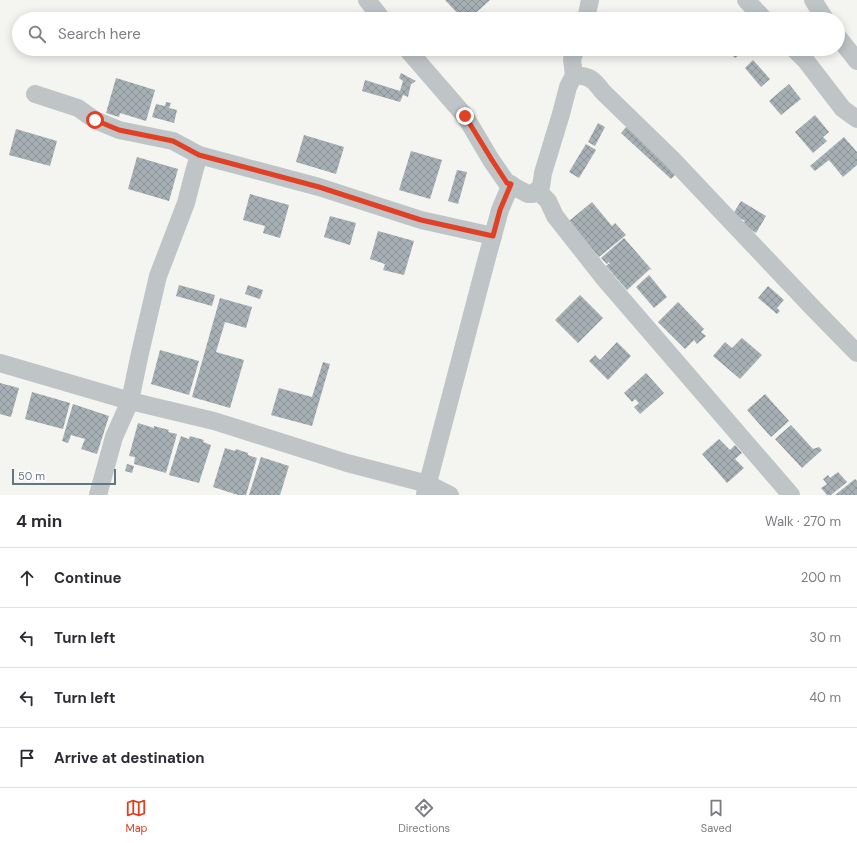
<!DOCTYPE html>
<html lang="en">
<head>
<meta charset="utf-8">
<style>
	:root { --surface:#fff; --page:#f2f2f3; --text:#2b2b33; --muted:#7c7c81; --line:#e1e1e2; --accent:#e14024 }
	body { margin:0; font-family:"DM Sans",sans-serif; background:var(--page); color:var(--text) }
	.scale { position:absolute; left:12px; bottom:10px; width:104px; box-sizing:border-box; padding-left:4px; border:2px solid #637681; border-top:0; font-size:11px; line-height:14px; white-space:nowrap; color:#637681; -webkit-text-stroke:3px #fff; paint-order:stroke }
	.stop { position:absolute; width:12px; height:12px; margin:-9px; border:3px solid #e14024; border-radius:50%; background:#fff }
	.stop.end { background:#e14024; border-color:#fff; box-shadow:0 1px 4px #0008 }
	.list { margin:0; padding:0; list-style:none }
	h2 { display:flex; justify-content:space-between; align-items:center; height:52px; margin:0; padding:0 16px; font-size:17px }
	h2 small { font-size:13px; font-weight:400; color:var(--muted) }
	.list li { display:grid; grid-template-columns:26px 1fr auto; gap:12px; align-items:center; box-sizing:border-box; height:60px; padding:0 16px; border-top:1px solid var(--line) }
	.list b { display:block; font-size:15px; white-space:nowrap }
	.list em { font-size:13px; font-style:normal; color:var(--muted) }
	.icon { flex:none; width:22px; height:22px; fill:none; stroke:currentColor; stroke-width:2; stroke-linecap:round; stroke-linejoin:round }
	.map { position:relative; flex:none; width:857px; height:495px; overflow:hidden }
	.search { position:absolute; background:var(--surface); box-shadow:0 2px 10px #0003; left:12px; right:12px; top:12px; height:44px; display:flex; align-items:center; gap:10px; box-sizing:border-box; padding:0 14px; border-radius:22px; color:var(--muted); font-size:15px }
	.sheet { height:292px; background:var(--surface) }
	nav { display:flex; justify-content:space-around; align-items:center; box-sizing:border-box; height:56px; border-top:1px solid var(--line); background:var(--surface); font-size:11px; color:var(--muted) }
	nav a { display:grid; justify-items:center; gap:2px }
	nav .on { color:var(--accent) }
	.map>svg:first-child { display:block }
	.building { fill:url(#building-cross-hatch) }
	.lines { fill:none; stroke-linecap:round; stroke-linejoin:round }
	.minor { stroke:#bfc4c6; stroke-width:18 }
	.route { stroke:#e14024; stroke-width:5 }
</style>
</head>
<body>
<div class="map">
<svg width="857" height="495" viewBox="0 0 857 495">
	<defs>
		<pattern id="building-cross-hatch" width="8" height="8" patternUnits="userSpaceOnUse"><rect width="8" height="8" fill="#a6afb3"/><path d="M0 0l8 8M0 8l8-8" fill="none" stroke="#8b9397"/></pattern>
	</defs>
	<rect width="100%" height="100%" fill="#f4f4f0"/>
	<g class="building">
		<path d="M445 0H490L469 19H463Z"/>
		<path d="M739 49H746L735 58 732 55Z"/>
		<path d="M753 60 770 79 761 87 745 68Z"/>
		<path d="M401 73 416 81 411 84 408 97 403 95 400 102 362 91 365 80 400 91 403 81 399 78Z"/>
		<path d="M116 78 155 90 146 121 120 113 119 117 106 113Z"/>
		<path d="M789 84 801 99 781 115 769 101Z"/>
		<path d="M166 102 171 103 169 108 177 110 174 123 152 117 156 104 165 106Z"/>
		<path d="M815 115 829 132 823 137 827 141 813 153 795 132Z"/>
		<path d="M598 123 605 127 595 146 588 142Z"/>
		<path d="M627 126 677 173 671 179 621 133Z"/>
		<path d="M16 129 57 141 50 166 9 155Z"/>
		<path d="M304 135 344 147 336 174 296 162Z"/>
		<path d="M844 137 857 152V165L843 177 829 160 815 171 810 166Z"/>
		<path d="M586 144 596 150 579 178 569 172Z"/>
		<path d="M411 151 442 160 430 199 399 190Z"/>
		<path d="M137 157 178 169 169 201 128 189Z"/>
		<path d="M457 170 467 172 458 204 448 201Z"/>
		<path d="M250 194 289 205 280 238 263 233 265 226 243 220Z"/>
		<path d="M741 201 766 216 756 233 742 224 745 221 733 214Z"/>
		<path d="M592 202 612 226 615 223 626 235 599 257 569 221Z"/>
		<path d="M330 216 356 223 350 245 324 237Z"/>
		<path d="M378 231 414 241 404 275 383 270 385 264 370 259Z"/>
		<path d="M624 238 652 270 650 269 627 290 606 266 610 263 609 262 607 264 601 258Z"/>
		<path d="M649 275 667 297 654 308 636 287Z"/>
		<path d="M179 285 215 295 212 306 176 296Z"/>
		<path d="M248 285 263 290 260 299 245 294Z"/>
		<path d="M768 286 784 300 777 308 780 311 777 314 758 298Z"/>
		<path d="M580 295 603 318 578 343 555 320Z"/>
		<path d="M220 298 252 307 246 328 225 322 216 352 244 360 230 408 192 397Z"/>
		<path d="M678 302 704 329 701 332 706 336 697 344 694 340 685 349 658 322Z"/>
		<path d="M742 338 762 355 740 379 713 356 725 342 732 348Z"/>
		<path d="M617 342 631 356 608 380 589 361 595 355 600 360Z"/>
		<path d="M160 350 199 361 189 395 151 384Z"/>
		<path d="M323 362 330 364 312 426 271 415 279 388 312 397Z"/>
		<path d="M646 373 664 393 640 414 634 407 639 403 635 399 632 402 624 393Z"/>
		<path d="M0 383 19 388 11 417 0 414Z"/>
		<path d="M32 392 70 403 63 429 25 419Z"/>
		<path d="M765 394 789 421 771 437 747 410Z"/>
		<path d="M73 404 109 416 97 454 81 449 85 439 71 435 68 443 62 441Z"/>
		<path d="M138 423 154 428V426L169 430 168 432 177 434 166 473 134 464 135 457 129 456Z"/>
		<path d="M791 425 813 449 819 447 822 450 802 468 775 439Z"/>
		<path d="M181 436 189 439 190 436 204 440 203 442 211 445 199 483 169 475Z"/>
		<path d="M719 439 730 450 735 445 742 453 735 459 744 468 727 483 702 454Z"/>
		<path d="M225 448 235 451 236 449 248 453V455L257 458 246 495H238L213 487Z"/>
		<path d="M261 457 289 466 280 495H249Z"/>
		<path d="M127 464 134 466 132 473 125 471Z"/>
		<path d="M838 472 847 482 831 495H827L821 488 827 484 823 479 828 475 830 478Z"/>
		<path d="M855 479 857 481V495H835Z"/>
	</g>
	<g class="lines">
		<g class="minor">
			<path d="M367 0 382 19"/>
			<path d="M746 0 764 19"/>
			<path d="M813 0 825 19"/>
			<path d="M586 19 590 0"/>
			<path d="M838 37 857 61"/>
			<path d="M407 49 465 116 491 160 507 183 528 194H533L541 187 543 173 561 114 568 87 574 75 572 59 576 49"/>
			<path d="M794 49 806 61 843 109 857 119"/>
			<path d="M574 75C590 76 593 79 603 92L672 159 813 308 857 353"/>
			<path d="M35 94 78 108 95 120 119 130 173 141 199 155 319 187 421 220 493 236"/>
			<path d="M537 190 548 201 555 216 603 277 791 495"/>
			<path d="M0 363 130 401 214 421 347 463 428 484 450 495"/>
			<path d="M425 494 485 265 500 210 511 184"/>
			<path d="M98 495 114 437 130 401 140 353 158 276 186 203 194 172 199 155"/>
		</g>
	</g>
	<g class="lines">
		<path class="route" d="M95 120 119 130 173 141 199 155 319 187 421 220 493 236 500 210 511 184 507 183 492 160 465 116"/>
	</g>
</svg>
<div class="scale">50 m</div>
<div class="stop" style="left:95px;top:120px"></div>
<div class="stop end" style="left:465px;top:116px"></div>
<div class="search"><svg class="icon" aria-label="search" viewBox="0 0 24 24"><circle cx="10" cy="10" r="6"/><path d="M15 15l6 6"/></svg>Search here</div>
</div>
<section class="sheet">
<h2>4 min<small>Walk · 270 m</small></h2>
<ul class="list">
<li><svg class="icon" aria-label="ahead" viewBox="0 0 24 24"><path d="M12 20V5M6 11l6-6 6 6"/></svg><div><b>Continue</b></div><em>200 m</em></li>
<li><svg class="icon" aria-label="left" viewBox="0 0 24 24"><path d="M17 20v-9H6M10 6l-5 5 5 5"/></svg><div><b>Turn left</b></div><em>30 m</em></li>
<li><svg class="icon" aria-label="left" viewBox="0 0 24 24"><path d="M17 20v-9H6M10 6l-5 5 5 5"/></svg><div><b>Turn left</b></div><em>40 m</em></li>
<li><svg class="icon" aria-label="arrive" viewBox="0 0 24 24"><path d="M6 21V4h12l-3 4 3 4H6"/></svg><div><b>Arrive at destination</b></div></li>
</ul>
</section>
<nav>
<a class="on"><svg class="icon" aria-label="map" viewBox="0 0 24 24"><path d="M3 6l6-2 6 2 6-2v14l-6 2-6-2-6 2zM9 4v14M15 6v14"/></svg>Map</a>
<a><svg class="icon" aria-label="directions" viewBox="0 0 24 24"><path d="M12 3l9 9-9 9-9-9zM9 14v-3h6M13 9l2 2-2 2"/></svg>Directions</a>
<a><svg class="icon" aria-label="saved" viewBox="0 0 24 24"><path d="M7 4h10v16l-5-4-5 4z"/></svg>Saved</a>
</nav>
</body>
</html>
